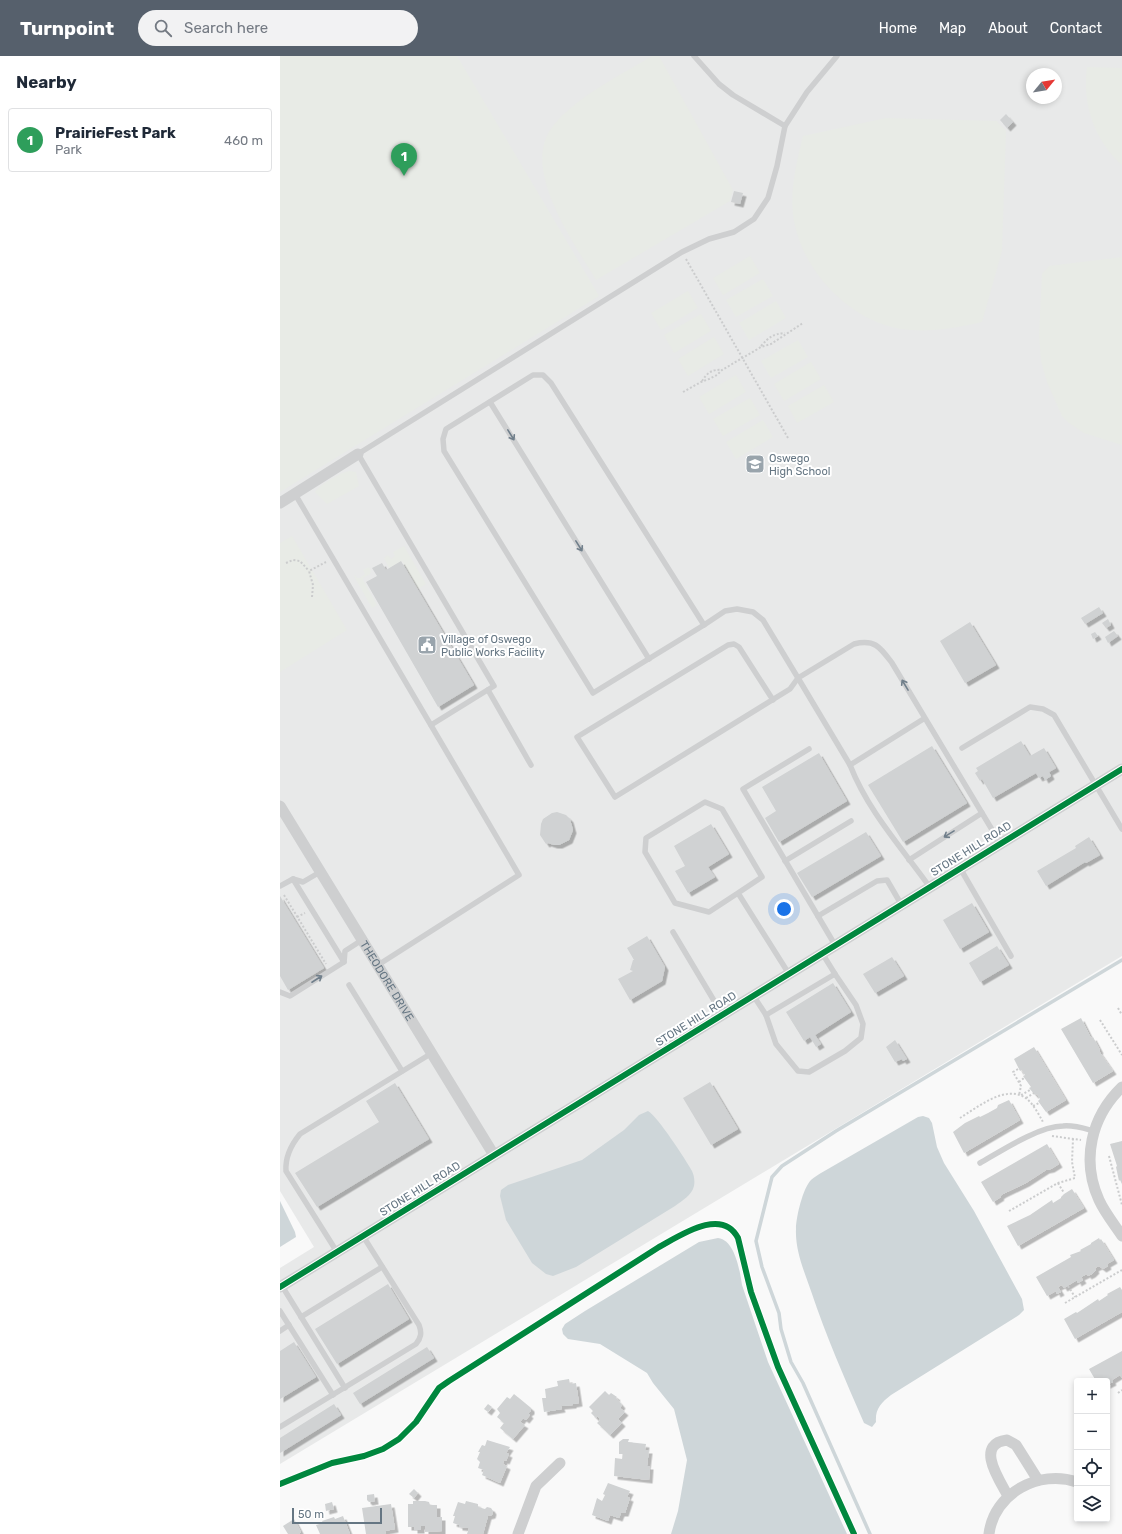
<!DOCTYPE html>
<html lang="en">
<head>
<meta charset="utf-8">
<style>
	:root { --surface:#fff; --page:#f2f2f3; --text:#1f2937; --muted:#747a83; --line:#e0e1e3; --accent:#56606c }
	body { margin:0; font-family:Rubik,sans-serif; background:var(--page); color:var(--text) }
	.controls { position:absolute; right:12px; bottom:12px; display:grid; overflow:hidden; border-radius:4px; box-shadow:0 2px 6px #0003 }
	.controls button { width:36px; height:36px; display:grid; place-items:center; padding:0; border:0; border-bottom:1px solid var(--line); background:var(--surface); color:var(--text); font:20px sans-serif }
	.compass { position:absolute; left:746px; top:12px; width:36px; height:36px; border-radius:50%; background:var(--surface); box-shadow:0 2px 6px #0003; rotate:60deg }
	.scale { position:absolute; left:12px; bottom:10px; width:90px; box-sizing:border-box; padding-left:4px; border:2px solid #657683; border-top:0; font-size:11px; line-height:14px; white-space:nowrap; color:#657683; -webkit-text-stroke:3px #fff; paint-order:stroke }
	.you { position:absolute; left:504px; top:853px; width:14px; height:14px; margin:-10px; border:3px solid #fff; border-radius:50%; background:#1a73e8; box-shadow:0 0 0 6px #1a73e833 }
	.badge { display:grid; place-items:center; width:26px; height:26px; border-radius:50%; background:var(--accent); color:#fff; font-size:13px; font-weight:700 }
	.pin { position:absolute; translate:-50% -33px; filter:drop-shadow(0 1px 2px #0008) }
	.pin::after { content:''; position:absolute; top:21px; width:14px; height:12px; background:inherit; clip-path:polygon(0 0,100% 0,50% 100%) }
	.list { margin:0; padding:0; list-style:none }
	h2 { display:flex; justify-content:space-between; align-items:center; height:52px; margin:0; padding:0 16px; font-size:17px }
	h2 small { font-size:13px; font-weight:400; color:var(--muted) }
	.list li { display:grid; grid-template-columns:26px 1fr auto; gap:12px; align-items:center; box-sizing:border-box; height:64px; margin:0 8px 8px; padding:0 8px; border:1px solid var(--line); border-radius:4px }
	.list b { display:block; font-size:15px; white-space:nowrap }
	.list p { margin:0; font-size:13px; white-space:nowrap; color:var(--muted) }
	.list em { font-size:13px; font-style:normal; color:var(--muted) }
	.icon { flex:none; width:22px; height:22px; fill:none; stroke:currentColor; stroke-width:2; stroke-linecap:round; stroke-linejoin:round }
	.map { position:relative; flex:none; width:842px; height:1478px; overflow:hidden }
	header { display:flex; align-items:center; gap:24px; box-sizing:border-box; height:56px; padding:0 20px; background:var(--accent); color:#fff }
	header strong { font-size:19px }
	nav { display:flex; gap:22px; margin-inline-start:auto; font-size:14px }
	.search { width:280px; height:36px; background:var(--page); display:flex; align-items:center; gap:10px; box-sizing:border-box; padding:0 14px; border-radius:22px; color:var(--muted); font-size:15px }
	main { display:flex }
	aside { flex:1; background:var(--surface) }
	.map>svg:first-child { display:block }
	.built { fill:#e8e9e9; fill-rule:evenodd }
	.green { fill:#e8ebe6 }
	.water { fill:#ced6d9 }
	.lines { fill:none; stroke-linecap:round; stroke-linejoin:round }
	.stream { stroke:#ced6d9; stroke-width:3.5 }
	.building { fill:#d0d2d3; filter:url(#shadow) }
	.path { stroke:#cbcccd; stroke-width:2; stroke-dasharray:2 2; stroke-linecap:butt }
	.lane { stroke:#cecfd0; stroke-width:5.5 }
	.street { stroke:#cecfd0; stroke-width:11 }
	.cycleway-casing { stroke:#fff; stroke-width:8 }
	.cycleway { stroke:#00873e; stroke-width:6 }
	.oneway { stroke:#707f8b }
	.labels { text-anchor:middle; dominant-baseline:central; stroke-width:4; stroke-linejoin:round; paint-order:stroke }
	.poi-label { font-size:11px; fill:#657683; stroke:#fff; text-anchor:start }
	.street-label { font-size:11px; fill:#657683; stroke:#fff }
</style>
</head>
<body>
<header>
<strong>Turnpoint</strong>
<div class="search"><svg class="icon" aria-label="search" viewBox="0 0 24 24"><circle cx="10" cy="10" r="6"/><path d="M15 15l6 6"/></svg>Search here</div>
<nav><a>Home</a><a>Map</a><a>About</a><a>Contact</a></nav>
</header>
<main>
<aside>
<h2>Nearby<small></small></h2>
<ul class="list">
<li><span class="badge" style="background:#2e9e5b">1</span><div><b>PrairieFest Park</b><p>Park</p></div><em>460 m</em></li>
</ul>
</aside>
<div class="map">
<svg width="842" height="1478" viewBox="0 0 842 1478">
	<defs>
		<filter id="shadow"><feDropShadow dx="3.5" dy="3.5" stdDeviation="0" flood-color="#0004"/></filter>
	</defs>
	<rect width="100%" height="100%" fill="#f9f9f9"/>
	<path class="built" d="M0 0H842V900L0 1408V1212L34 1191 0 1135ZM752 18H776V42H752Z"/>
	<g class="green">
		<path d="M0 0H177L319 240 0 436Z"/>
		<path d="M372 0H379L453 134 450 145 316 224C295 188 244 118 269 76 288 45 341 19 372 0Z"/>
		<path d="M807 11 842 12V109C814 84 802 48 807 11Z"/>
		<path d="M606 62 717 65 726 75 722 195 702 266C675 272 648 277 621 273 567 264 519 211 513 158 510 133 517 104 523 80Z"/>
		<path d="M470 200 480 217 443 239 433 222Z"/>
		<path d="M842 201V389L804 377 789 367 782 360 767 326 761 305 759 279 762 218 769 210Z"/>
		<path d="M483 223 493 240 456 261 446 244Z"/>
		<path d="M408 235 418 252 381 274 371 257Z"/>
		<path d="M496 245 506 262 469 284 459 267Z"/>
		<path d="M421 258 431 275 394 297 384 279Z"/>
		<path d="M434 281 444 298 408 320 398 303Z"/>
		<path d="M518 284 528 301 491 322 481 305Z"/>
		<path d="M531 306 541 323 504 345 494 328Z"/>
		<path d="M456 319 466 336 429 358 419 341Z"/>
		<path d="M544 329 554 346 517 367 508 350Z"/>
		<path d="M470 342 480 359 443 380 433 363Z"/>
		<path d="M483 364 493 381 456 403 446 386Z"/>
		<path d="M70 415 76 416 79 430 47 448 35 436C42 427 59 417 70 415Z"/>
		<path d="M12 480 67 574 0 616V487Z"/>
		<path d="M124 490 146 528 138 533 122 505 109 512 104 502 108 499 111 503 115 500 113 496Z"/>
		<path d="M89 511 91 515 90 518 83 522V524L97 549 92 552 74 520 75 519 77 522H80L85 518 83 514Z"/>
	</g>
	<g class="water">
		<path d="M368 1055C378 1061 406 1104 412 1115 414 1119 415 1125 414 1130 412 1139 402 1145 395 1150L296 1211 273 1220 266 1218 252 1207 226 1164 220 1140 221 1134 228 1129 302 1104 344 1074 359 1059Z"/>
		<path d="M643 1060 649 1062 652 1067 657 1091 664 1107 694 1155 742 1243 744 1254 739 1259 611 1339C601 1347 595 1353 596 1366L592 1371 584 1367C565 1323 546 1280 531 1235 524 1215 515 1194 516 1173 516 1161 523 1132 531 1124 534 1121 538 1119 541 1117L638 1061Z"/>
		<path d="M0 1145 15 1176 16 1181 0 1191Z"/>
		<path d="M438 1182C455 1184 460 1215 462 1229L488 1306 567 1478H391L398 1455 407 1404 394 1353 373 1327 367 1317 320 1288 288 1283 283 1278 282 1273 285 1268 305 1255 419 1186Z"/>
	</g>
	<g class="lines">
		<path class="stream" d="M590 1478 523 1327 511 1306 501 1273 499 1257 482 1211 476 1185 492 1121 502 1110 556 1075 842 904"/>
	</g>
	<g class="building">
		<path d="M726 58 733 66 727 72 720 64Z"/>
		<path d="M454 135 463 137 460 148 451 146Z"/>
		<path d="M121 505 194 629 158 651 86 526 97 520 92 512 102 507 106 514Z"/>
		<path d="M819 551 823 557 805 568 801 562Z"/>
		<path d="M828 563 831 569 826 572 822 567Z"/>
		<path d="M690 566 716 609 685 627 660 585Z"/>
		<path d="M834 575 838 580 828 587 825 581Z"/>
		<path d="M815 576 818 580 813 583 811 578Z"/>
		<path d="M741 685 750 700 764 692 776 712 769 716 771 720 765 724 763 720 759 722 756 717 713 742 702 723 700 725 695 717 698 715 696 712Z"/>
		<path d="M652 690 687 747 623 786 588 729Z"/>
		<path d="M539 697 567 745 499 786 485 762 496 755 482 731Z"/>
		<path d="M277 756 286 759 290 763 293 774 289 784 279 789H274L268 787 266 788 260 779 261 768 263 763 272 757Z"/>
		<path d="M431 768 449 798 428 811 435 821 408 837 395 815 405 810 394 790Z"/>
		<path d="M586 776 601 800 532 841 517 817Z"/>
		<path d="M809 781 820 799 806 807 805 806 766 830 757 815 796 792 795 790Z"/>
		<path d="M0 840 44 912 8 934 0 920Z"/>
		<path d="M692 847 709 876 680 893 663 864Z"/>
		<path d="M367 880 385 911 382 925 350 944 338 923 353 915 350 914 353 904H354L347 892Z"/>
		<path d="M717 890 729 909 700 926 689 907Z"/>
		<path d="M612 901 624 920 595 937 583 918Z"/>
		<path d="M553 927 571 956 535 979 541 988 536 991 530 981 524 985 506 956Z"/>
		<path d="M801 962 811 982 813 981 820 994 819 995 833 1015 813 1027 781 973Z"/>
		<path d="M615 984 627 1003 623 1005 622 1003 615 1006 606 991Z"/>
		<path d="M754 991 786 1044 766 1056 758 1045 760 1043 757 1038 755 1039 749 1032 751 1031 743 1020 745 1019 742 1014 740 1015 734 1003Z"/>
		<path d="M430 1026 458 1073 431 1089 403 1042Z"/>
		<path d="M115 1027 149 1083 37 1151 15 1117 99 1066 86 1045Z"/>
		<path d="M729 1044 740 1064 684 1097 673 1076 685 1067 699 1060 700 1061 708 1057 717 1052 718 1049Z"/>
		<path d="M842 1085V1128L840 1124 839 1125 836 1111 837 1110 830 1088Z"/>
		<path d="M767 1088 779 1108 771 1113 766 1114 746 1127 723 1138 720 1140 721 1141 713 1146 701 1126Z"/>
		<path d="M792 1133 804 1152 738 1190 727 1170 750 1159 772 1144 773 1147 781 1142V1141L784 1138Z"/>
		<path d="M819 1182 820 1184 821 1183 834 1204 827 1208 828 1210 823 1213 819 1210 815 1212 816 1214 812 1218 808 1220 807 1218 801 1221 803 1224 798 1227 797 1224 784 1232 782 1229 778 1231 781 1236 777 1238 776 1235 767 1240 756 1221 791 1201 790 1199 801 1195 800 1194 811 1188V1187Z"/>
		<path d="M108 1228 129 1263 57 1308 35 1273Z"/>
		<path d="M840 1231 842 1234V1256L795 1283 784 1263 796 1256 797 1257 818 1243 819 1245 828 1239 827 1238Z"/>
		<path d="M14 1286 36 1321 0 1343V1295Z"/>
		<path d="M147 1291 154 1302 80 1348 73 1337Z"/>
		<path d="M842 1295V1322L840 1319 832 1324 833 1326 827 1329V1325H816L809 1313Z"/>
		<path d="M289 1323 290 1328 296 1327 299 1347 293 1348V1349L281 1350 282 1353 264 1356 262 1342H266L265 1333 278 1330 277 1325Z"/>
		<path d="M325 1335 329 1339 331 1337 337 1341 336 1342 342 1349 340 1352 345 1356 338 1363 342 1367 330 1379 317 1367 320 1364 318 1360 316 1362 311 1357 313 1355 309 1351Z"/>
		<path d="M234 1338 251 1352V1355L248 1357 250 1359 246 1364 243 1362 240 1366 245 1369 233 1383 220 1372 224 1367 217 1361 220 1357 217 1353 227 1341 230 1343Z"/>
		<path d="M54 1348 61 1359 0 1397V1382Z"/>
		<path d="M208 1348 212 1351 208 1356 204 1353Z"/>
		<path d="M343 1383H349L348 1386 366 1388 365 1394H369L367 1410H370L369 1424 334 1420 335 1402 342 1403 343 1398H339V1386Z"/>
		<path d="M207 1384 230 1391 226 1397 229 1398 226 1405 224 1404 223 1408 227 1410 220 1427 202 1419 204 1414 198 1412 200 1406 197 1403 200 1396H198L202 1389 205 1390Z"/>
		<path d="M328 1427 350 1435 347 1441 350 1442 345 1457H341L339 1462 330 1459 328 1465 312 1459 317 1442 322 1445 325 1439 323 1438Z"/>
		<path d="M134 1433 138 1437 134 1442 129 1438Z"/>
		<path d="M94 1438 95 1445 89 1446 87 1444V1439Z"/>
		<path d="M133 1445H145L149 1446 150 1449H157V1461H162V1475L145 1476V1470H141V1474H134V1471H128V1448H133Z"/>
		<path d="M186 1445 198 1448V1451L205 1453 207 1451 211 1452 213 1455 212 1459 208 1460 203 1478H187L189 1472 179 1471V1469L173 1467 175 1460H173L178 1446 185 1448Z"/>
		<path d="M52 1446 54 1453 46 1455 45 1448Z"/>
		<path d="M111 1448 115 1473 105 1475 106 1478H86L82 1452Z"/>
		<path d="M63 1460 70 1478H40L36 1469 43 1467 42 1465 54 1461 55 1463Z"/>
		<path d="M14 1463 21 1476 19 1478H8L3 1470Z"/>
	</g>
	<g class="lines">
		<g class="path">
			<path d="M406 203 508 382"/>
			<path d="M481 290C489 281 493 278 505 277"/>
			<path d="M422 325C427 317 432 313 442 314"/>
			<path d="M403 336 421 326 429 323 437 319 442 314 481 291 491 288 523 267"/>
			<path d="M6 507 13 504 20 505 29 515"/>
			<path d="M32 541 33 529 29 515 46 506"/>
			<path d="M4 839 46 908"/>
			<path d="M17 861 25 857"/>
			<path d="M838 952 842 959"/>
			<path d="M820 964 842 999"/>
			<path d="M738 1013 733 1016 741 1030 739 1039"/>
			<path d="M739 1026 744 1022"/>
			<path d="M741 1039 750 1034"/>
			<path d="M746 1042 754 1037"/>
			<path d="M753 1050 759 1047"/>
			<path d="M680 1062C698 1051 727 1027 747 1043 754 1049 759 1059 763 1066"/>
			<path d="M772 1080 801 1084"/>
			<path d="M829 1100 842 1149"/>
			<path d="M778 1127 784 1137"/>
			<path d="M729 1155 778 1127 795 1122 792 1106 793 1083"/>
			<path d="M788 1230 795 1241"/>
			<path d="M785 1247 842 1214"/>
			<path d="M838 1337 842 1334"/>
		</g>
		<g class="lane">
			<path d="M414 0 439 28 453 39 505 70"/>
			<path d="M253 319H263L271 327 424 569 313 637 164 395 163 383 166 373Z"/>
			<path d="M210 346 369 603"/>
			<path d="M15 438 239 819 98 909"/>
			<path d="M424 569 445 555 457 553 473 556 483 564 518 622 510 633 335 741 297 681 448 589 454 588 459 591 493 644"/>
			<path d="M208 634 251 709"/>
			<path d="M645 662 570 709 518 622 574 588C595 583 600 591 612 607L720 787"/>
			<path d="M151 669 214 630 78 398 402 196 429 183 454 176 474 163 488 142 497 110 505 70 527 36 557 0"/>
			<path d="M682 692 750 651 763 653 774 659 842 773"/>
			<path d="M529 693 463 733 555 889"/>
			<path d="M570 709C588 755 621 791 649 830"/>
			<path d="M629 804 702 757"/>
			<path d="M505 805 571 765"/>
			<path d="M680 812 731 900"/>
			<path d="M13 823 64 906"/>
			<path d="M0 830 13 823 23 826 40 816"/>
			<path d="M458 837 429 856 395 847 365 796 366 782 425 746 442 753 482 821 458 837 509 918"/>
			<path d="M538 860 597 825 607 824 621 848"/>
			<path d="M393 876 442 958"/>
			<path d="M69 929 122 1015"/>
			<path d="M0 936 10 940 64 906 65 895 82 884"/>
			<path d="M473 939 486 959 555 918 542 897"/>
			<path d="M486 959 496 988 518 1015 529 1016 565 995 581 982 583 968 576 949 555 918"/>
			<path d="M700 1107C721 1095 759 1070 783 1070 794 1069 803 1072 814 1075"/>
			<path d="M57 1196 6 1115C5 1101 11 1089 20 1078L152 997"/>
			<path d="M2 1230 65 1332"/>
			<path d="M0 1255 53 1339"/>
			<path d="M21 1261 102 1211"/>
			<path d="M0 1275 9 1269"/>
			<path d="M0 1371 136 1288C141 1282 142 1277 139 1269L83 1180"/>
		</g>
		<g class="street">
			<path d="M0 447 78 398"/>
			<path id="s1" d="M0 750 214 1099"/>
			<path d="M842 1031C811 1061 801 1104 819 1144 825 1157 834 1168 842 1180"/>
			<path d="M0 1231 842 713"/>
			<path d="M728 1440C720 1425 694 1388 727 1384L736 1389 758 1424"/>
			<path d="M238 1478 256 1430 280 1407"/>
			<path d="M709 1478C714 1437 759 1413 797 1426"/>
		</g>
		<g class="cycleway-casing">
			<g id="cycleway">
				<path d="M0 1231 842 713"/>
				<path d="M0 1428 52 1407 84 1400 103 1393 119 1383 136 1366 159 1332 169 1325 379 1191C401 1179 442 1151 458 1182L471 1236 498 1311 574 1478"/>
			</g>
		</g>
		<use href="#cycleway" class="cycleway"/>
	</g>
	<defs><path id="oneway-shaft" d="M-6 0H5M1.5-3L5.5 0L1.5 3" fill="none" stroke-width="1.6" stroke-linecap="round" stroke-linejoin="round"/></defs>
	<g class="oneway">
		<use href="#oneway-shaft" transform="translate(231 379) rotate(58)"/>
		<use href="#oneway-shaft" transform="translate(299 490) rotate(58)"/>
		<use href="#oneway-shaft" transform="translate(625 629) rotate(-121)"/>
		<use href="#oneway-shaft" transform="translate(669 778) rotate(148)"/>
		<use href="#oneway-shaft" transform="translate(37 923) rotate(-33)"/>
	</g>
	<defs>
		<g id="school-square" transform="scale(1)"><rect x="-9" y="-9" width="18" height="18" rx="4" fill="#99a4ac" stroke="#fff"/><path d="M0-5L7-2L0 1L-7-2ZM-4 1L0 2.5L4 1V4Q0 6-4 4Z" fill="#fff"/></g>
		<g id="civic-square" transform="scale(1)"><rect x="-9" y="-9" width="18" height="18" rx="4" fill="#99a4ac" stroke="#fff"/><path d="M-.6-6.5H3V-4.5H.6V-3L4-1V1h2V6H-6V1h2V-1L-.6-3ZM-1.2 2.5V6h2.4V2.5Z" fill="#fff"/></g>
	</defs>
	<g fill-rule="evenodd">
		<use href="#school-square" x="475" y="408"/>
		<use href="#civic-square" x="147" y="589"/>
	</g>
	<g class="labels">
		<g class="poi-label">
			<text x="489" y="402">Oswego<tspan x="489" dy="13">High School</tspan></text>
			<text x="161" y="583">Village of Oswego<tspan x="161" dy="13">Public Works Facility</tspan></text>
		</g>
		<g class="street-label">
			<text transform="translate(691 793) rotate(-32)">STONE HILL ROAD</text>
			<text stroke="none"><textPath href="#s1" startOffset="205">THEODORE DRIVE</textPath></text>
			<text transform="translate(416 963) rotate(-32)">STONE HILL ROAD</text>
			<text transform="translate(140 1133) rotate(-32)">STONE HILL ROAD</text>
		</g>
	</g>
</svg>
<div class="controls">
<button>+</button>
<button>−</button>
<button><svg class="icon" aria-label="locate" viewBox="0 0 24 24"><circle cx="12" cy="12" r="6"/><path d="M12 2v4M12 18v4M2 12h4M18 12h4"/></svg></button>
<button><svg class="icon" aria-label="layers" viewBox="0 0 24 24"><path d="M12 4l9 5-9 5-9-5zM3 14l9 5 9-5"/></svg></button>
</div>
<svg class="compass" viewBox="-18 -18 36 36"><path d="M0-13l5 13h-10z" fill="#e53935"/><path d="M0 13l5-13h-10z" fill="#747a83"/></svg>
<div class="scale">50 m</div>
<div class="you"></div>
<div class="pin badge" style="left:124px;top:120px;background:#2e9e5b">1</div>
</div>
</main>
</body>
</html>
